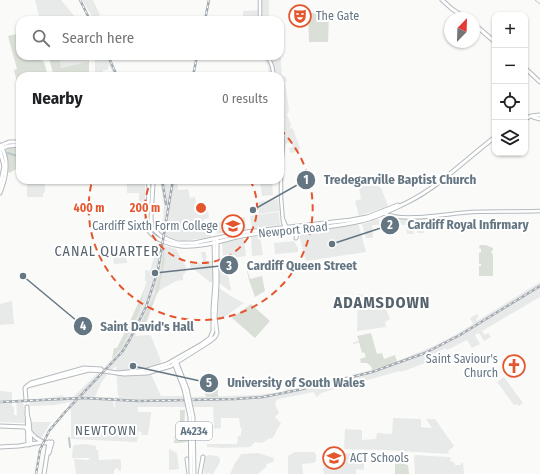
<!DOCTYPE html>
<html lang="en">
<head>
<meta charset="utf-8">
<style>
	:root { --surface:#fff; --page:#f2f2f2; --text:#202124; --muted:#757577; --line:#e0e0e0 }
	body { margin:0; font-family:"Fira Sans Condensed",sans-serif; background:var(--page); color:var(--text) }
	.controls { position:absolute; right:12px; top:12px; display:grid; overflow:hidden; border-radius:8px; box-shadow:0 1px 3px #0004 }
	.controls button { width:36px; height:36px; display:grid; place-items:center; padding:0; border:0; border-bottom:1px solid var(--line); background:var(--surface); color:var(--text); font:20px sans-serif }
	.compass { position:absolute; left:444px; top:12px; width:36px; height:36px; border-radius:50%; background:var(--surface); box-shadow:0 1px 3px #0004; rotate:23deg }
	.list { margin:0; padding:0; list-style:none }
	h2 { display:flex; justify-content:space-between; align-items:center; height:52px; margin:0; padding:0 16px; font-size:17px }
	h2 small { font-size:13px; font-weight:400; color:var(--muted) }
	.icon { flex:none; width:22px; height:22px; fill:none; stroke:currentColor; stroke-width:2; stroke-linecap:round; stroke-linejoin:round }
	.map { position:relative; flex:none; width:540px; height:474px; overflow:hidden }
	.search { position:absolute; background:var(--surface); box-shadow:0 1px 3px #0004; left:16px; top:16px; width:268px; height:44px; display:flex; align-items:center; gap:10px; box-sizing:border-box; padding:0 14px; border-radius:12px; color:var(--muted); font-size:15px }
	.panel { position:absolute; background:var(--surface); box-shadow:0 1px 3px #0004; left:16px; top:72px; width:268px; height:112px; border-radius:12px }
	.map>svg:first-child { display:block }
	.built { fill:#e8e9e9; fill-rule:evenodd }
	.green { fill:#dadfd7 }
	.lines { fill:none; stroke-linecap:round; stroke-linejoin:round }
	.stream { stroke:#bbc7cb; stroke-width:1 }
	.canal { stroke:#bbc7cb; stroke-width:2 }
	.secondary-casing { stroke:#b3babf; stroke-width:4.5 }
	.primary-casing { stroke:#b5babe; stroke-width:5 }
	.secondary { stroke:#fff; stroke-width:2.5 }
	.primary { stroke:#fff; stroke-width:3 }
	.rail-casing { stroke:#a2aab0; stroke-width:2.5 }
	.rail { stroke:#fff; stroke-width:1; stroke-dasharray:3; stroke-linecap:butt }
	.primary-bridge-casing { stroke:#b5babe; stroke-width:5; stroke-linecap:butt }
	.primary-bridge { stroke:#fff; stroke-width:3 }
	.ring { fill:none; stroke:#e4572e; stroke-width:2; stroke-dasharray:7 5 }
	.labels { text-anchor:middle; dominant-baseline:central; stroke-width:4; stroke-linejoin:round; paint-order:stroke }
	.shield { fill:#fff; stroke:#939fa8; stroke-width:1 }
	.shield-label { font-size:11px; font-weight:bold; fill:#657683 }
	.poi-label { font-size:12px; fill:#657683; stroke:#fff; text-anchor:start }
	.street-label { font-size:12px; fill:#657683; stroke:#fff }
	.neighbourhood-label { font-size:13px; letter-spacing:1px; fill:#57646e; stroke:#fff }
	.quarter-label { font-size:14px; letter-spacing:1px; fill:#57646e; stroke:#fff }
	.district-label { font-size:16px; font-weight:bold; letter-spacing:1px; fill:#57646e; stroke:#fff }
	.centre { fill:#e4572e; stroke:#fff; stroke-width:2 }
	.ring-label { font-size:12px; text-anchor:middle; font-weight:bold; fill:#e4572e; stroke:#fff; stroke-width:4; stroke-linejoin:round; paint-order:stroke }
	.leader { fill:none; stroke:#657683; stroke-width:1.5 }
	.callout-dot { fill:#657683; stroke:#fff; stroke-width:1.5 }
	.mark-label { font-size:12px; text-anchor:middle; font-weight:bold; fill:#fff }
	.callout-label { font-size:13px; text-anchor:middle; font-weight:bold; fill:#657683; stroke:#fff; stroke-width:4; stroke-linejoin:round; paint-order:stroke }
</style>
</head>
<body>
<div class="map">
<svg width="540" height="474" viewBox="0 0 540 474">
	<rect width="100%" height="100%" fill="#fafaf8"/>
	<g class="built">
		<path d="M35 0H61L75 17 71 20H40Z"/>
		<path d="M82 0H93L100 15 93 18Z"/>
		<path d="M260 0H269V20H243V11L260 10Z"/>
		<path d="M49 56H88L89 61 52 70Z"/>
		<path d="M94 56H109L118 76H115L109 65 108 67V70H103V75H108V76H95V63Z"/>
		<path d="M263 56H280L281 59V67L282 75 286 77 287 82H285L289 110 287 115 291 124 290 128 293 129 300 148 299 151 290 153 289 148 293 147 291 142 285 144V151L280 152V76H269L268 66Z"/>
		<path d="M366 179 381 188 388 206 359 216 355 201 361 199 359 188 362 187 361 182 362 181V180Z"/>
		<path d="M127 180H144L145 181V205H139V193H127Z"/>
		<path d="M160 180 165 181V185L170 186 171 180H177L178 190 188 189 190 198 195 197 196 207 194 208 195 212 208 210 209 218 203 220 204 223 210 222 211 237 183 241 172 239 162 234 164 205Z"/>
		<path d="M260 180H269L272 183 273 195 262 196Z"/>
		<path d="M41 182 45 185V192L43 194V197H27V183Z"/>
		<path d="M278 199 280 211 259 214 257 202Z"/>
		<path d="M279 212 280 225 252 228 250 216Z"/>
		<path d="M245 217 246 229 217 234 215 223Z"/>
		<path d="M397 217 412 218 414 234H407L406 225 396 224Z"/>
		<path d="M437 217V224L423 225 424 233H417L416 219Z"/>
		<path d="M379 219 380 225H372L373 238H366L362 224Z"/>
		<path d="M357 224 359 226 366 252 306 261 300 239V232Z"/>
		<path d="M260 236 263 255 252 256 251 237Z"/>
		<path d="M242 239H244L246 256 225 259 231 290 230 291 219 283 218 260 223 259 222 243Z"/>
		<path d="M294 241 298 248V252L275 254 274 243Z"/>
		<path d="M158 244 176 249 186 267V272L183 275V280L176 281 158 291 145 326 139 327 135 336 149 335 151 336 161 361 159 364 150 366 151 374 161 396H185L187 407H138V412H151V415L148 435H142L141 432 138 431 137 442 71 439V412L69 405 70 402 55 405 29 406 30 400 49 398 63 395 64 398 73 397 99 372H101L112 359 114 348H117L125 332 128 333 130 330 127 328 141 297 147 281H145V270L150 271ZM116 366 118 396 122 397H115V407H114L113 397H95L101 383 108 373Z"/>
		<path d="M121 250 125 252 127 263 114 264 112 251Z"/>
		<path d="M201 252H205L206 253V261H213V280L211 283 195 270H191L190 264H195L196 266 198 263 203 264V258H202Z"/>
		<path d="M540 282V297L482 331 485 335 488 333 491 337 484 341 479 333 475 335 480 344 472 348 467 340 447 350 446 348 427 357 428 362 401 372 400 371 321 393 317 397 313 392 279 399 276 401 275 405 279 413 275 417 281 423 272 439 270 438 262 443 255 442 250 447 223 448 207 447V444H237L238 436H241V432L242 430 240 426 239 418H221V428L214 429 213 407H193L191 397 255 395 284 392 286 389 294 387 296 388 312 385 311 380 316 379 317 384 383 367 434 346 455 335 473 324 470 318 477 314 479 317 476 319 477 321Z"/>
		<path d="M219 288 232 297 244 303 220 320 218 318Z"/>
		<path d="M358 294 362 295H375L376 303H385L386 310 390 319 385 322 386 327 357 331Z"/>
		<path d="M12 301 14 324 0 325V327V304Z"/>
		<path d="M504 377 523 403 519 406 517 404 514 405 497 382Z"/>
		<path d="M0 391 12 392V406L14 407V415H17L16 400H23L25 423 0 422V401L1 400H0Z"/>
		<path d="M393 418 421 419V427L432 428 426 419H435L454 446 448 451 449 454 384 450 344 449 345 429 362 430V440L376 439 377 433 392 434Z"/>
		<path d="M33 422H51L41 439 34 434 32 430V423Z"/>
		<path d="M86 444 96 446V450H98L99 460 119 459 121 461V471H120L117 468 114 470V474H76L74 459 88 460 90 458H72L73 446 75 445Z"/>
		<path d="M169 449 177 453 179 469 169 470Z"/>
		<path d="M295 452H314L316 455V461L314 463 302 464 303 474H288V456Z"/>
		<path d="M258 453 274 458 273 462 267 464 266 467 258 474H230L236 461H237L241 454Z"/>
		<path d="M324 453 364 454V470L356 469V474H324L323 468H324Z"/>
		<path d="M209 455 217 456 220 458V462L213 474H210L209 472 208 474 204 473 205 457Z"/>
		<path d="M415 455 448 457 451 458 450 461 454 462 455 465H461V463H463L464 474H415L414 457Z"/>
	</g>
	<g class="green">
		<path d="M308 13H329L328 42H309Z"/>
		<path d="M20 33V56H43V62H44L48 76H20V86L18 80 20 94 14 70 17 69 8 36Z"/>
		<path d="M53 56H59L61 68 89 61V76H84V75L79 76H54L49 58Z"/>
		<path d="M20 146V167L9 173C7 169 9 167 8 163 8 158 5 154 6 149L8 147Z"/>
		<path d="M480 245H486L493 248V250L491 252 493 255V276H479V266H481V264H479V253L481 252V249L479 248Z"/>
		<path d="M164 249C167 262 160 278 159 291L156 295 145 326 139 327 156 292 155 289 161 270 163 254 162 250Z"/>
		<path d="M245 262 250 279 262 276 265 291 255 297 249 280 251 281 249 280Z"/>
		<path d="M144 291 139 313 120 351 119 350 112 359 114 348H117L125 332 128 333 130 330 127 328Z"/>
		<path d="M251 304 270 321 255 338 232 318Z"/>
		<path d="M371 333 377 354 382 353 384 359 395 355 397 362 372 370 371 366 367 363H361L360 359 366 357 364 352 362 353 359 342 353 344V343L359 341 357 336Z"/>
		<path d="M213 383 218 384V397H206L204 390H201V388Z"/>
		<path d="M180 410H185L184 437C195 438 198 431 208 430 198 437 189 444 174 443L175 436H178V430H180Z"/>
		<path d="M395 456 404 459 406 465H408L409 474H395Z"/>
	</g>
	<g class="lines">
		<path class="stream" d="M535 0 540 4"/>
		<g class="canal">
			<path d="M8 153 20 157"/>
			<path d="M69 438 70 447"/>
		</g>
		<g class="secondary-casing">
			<g id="secondary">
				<path d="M260 0V20"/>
				<path d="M268 56 272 66 274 76"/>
				<path d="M280 114 283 143 281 171V197L283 222 285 228"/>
				<path d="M383 213C402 223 450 213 472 212 495 211 517 212 540 211"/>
				<path d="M283 219 286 226 290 230"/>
			</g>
		</g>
		<g class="primary-casing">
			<g id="primary">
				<path d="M442 0 452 9 466 18"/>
				<path d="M474 24 495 42"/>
				<path d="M525 68 540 82"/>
				<path d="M533 117 540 119"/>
				<path d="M525 119 531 116 540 115"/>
				<path d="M0 145C10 159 6 178 0 193"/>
				<path d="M0 146 9 142H20"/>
				<path d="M0 149 8 146 20 145"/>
				<path d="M0 151 4 166 0 186"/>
				<path d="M148 180C152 193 143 221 149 231 155 240 171 245 181 246 203 248 225 239 247 235 284 229 325 230 361 221 376 218 391 210 406 203 439 187 466 159 495 137"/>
				<path d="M151 180 153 184 151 217 152 228 162 237 177 243H194L246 232 351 220 367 217 398 205"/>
				<path d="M296 238 297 233 301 229"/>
				<path d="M176 361 187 389"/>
				<path d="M174 363 184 389"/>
				<path d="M118 373 147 370 167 364 202 344 210 338 213 331V309L215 283 214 241"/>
				<path d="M27 386 89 370 104 371 124 374 147 373 171 366 209 342 215 337 217 333 215 318 217 284V240"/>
				<path d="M26 400 25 388 31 383 84 368 101 369"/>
				<path d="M27 407 28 445"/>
				<path d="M27 414 29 421 31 444"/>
				<path d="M0 426 25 427 36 438 43 442"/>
				<path d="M45 443 52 442 49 453"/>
				<path d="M0 447 19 446 43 442"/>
				<path d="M187 459 189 474"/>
				<path d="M44 474 49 442"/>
				<path d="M200 474 203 457"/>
			</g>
		</g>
		<use href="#secondary" class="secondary"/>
		<use href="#primary" class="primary"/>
		<g class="rail-casing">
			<g id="rail">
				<path d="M80 0 90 20"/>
				<path d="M205 20 209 0"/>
				<path d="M108 56 117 76"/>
				<path d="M193 76 197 56"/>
				<path d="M162 180 166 204"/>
				<path d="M0 402 83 398 139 401 235 399 263 397 298 390 372 372 425 353 460 335 540 286"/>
				<path d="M36 474 40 450 49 431 66 411 122 352 130 339 146 307 158 270 173 180"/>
			</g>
		</g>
		<use href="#rail" class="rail"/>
		<g class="primary-bridge-casing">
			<g id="primary-bridge">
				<path d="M184 389 190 417 191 474"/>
				<path d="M187 389 193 417 194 474"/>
			</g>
		</g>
		<use href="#primary-bridge" class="primary-bridge"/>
	</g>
	<g class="ring">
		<path d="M250 180A56 56 0 1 1 152 180"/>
		<path d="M280 129A112 112 0 1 1 92 181"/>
	</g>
	<defs>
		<g id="theatre-ring" transform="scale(1.15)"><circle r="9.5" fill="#fff" stroke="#e4572e" stroke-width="1.5"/><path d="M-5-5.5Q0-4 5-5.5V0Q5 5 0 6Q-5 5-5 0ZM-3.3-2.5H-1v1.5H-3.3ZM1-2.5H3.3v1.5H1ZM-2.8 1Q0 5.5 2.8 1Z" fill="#e4572e"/></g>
		<g id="university-ring" transform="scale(1.15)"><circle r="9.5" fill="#fff" stroke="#e4572e" stroke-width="1.5"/><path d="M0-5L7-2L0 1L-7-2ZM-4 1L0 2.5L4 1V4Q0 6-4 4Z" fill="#e4572e"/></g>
		<g id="church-ring" transform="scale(1.15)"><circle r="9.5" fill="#fff" stroke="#e4572e" stroke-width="1.5"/><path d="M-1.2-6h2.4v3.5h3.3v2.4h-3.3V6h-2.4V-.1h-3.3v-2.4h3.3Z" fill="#e4572e"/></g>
		<g id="school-ring" transform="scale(1.15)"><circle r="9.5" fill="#fff" stroke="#e4572e" stroke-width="1.5"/><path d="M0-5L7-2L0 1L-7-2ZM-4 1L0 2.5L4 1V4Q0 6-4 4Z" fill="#e4572e"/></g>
	</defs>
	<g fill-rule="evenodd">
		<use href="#theatre-ring" x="300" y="16"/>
		<use href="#university-ring" x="233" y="226"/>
		<use href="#church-ring" x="514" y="366"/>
		<use href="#school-ring" x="334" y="458"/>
	</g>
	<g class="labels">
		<rect class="shield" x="176" y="422" width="36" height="18" rx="3"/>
		<g class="shield-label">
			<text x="194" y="431">A4234</text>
		</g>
		<g class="poi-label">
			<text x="316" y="16">The Gate</text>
			<text x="218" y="226" text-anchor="end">Cardiff Sixth Form College</text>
			<text x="498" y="359" text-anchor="end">Saint Saviour's<tspan x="498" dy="14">Church</tspan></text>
			<text x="350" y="458">ACT Schools</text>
		</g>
		<g class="street-label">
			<text transform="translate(293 230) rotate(-6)">Newport Road</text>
		</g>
		<g class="neighbourhood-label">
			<text x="106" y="430">NEWTOWN</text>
		</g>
		<g class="quarter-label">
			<text x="107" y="251">CANAL QUARTER</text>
		</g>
		<g class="district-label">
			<text x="382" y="302">ADAMSDOWN</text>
		</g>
	</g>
	<circle cx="201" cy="208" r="6" class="centre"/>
	<g class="ring-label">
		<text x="89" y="212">400 m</text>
		<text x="145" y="212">200 m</text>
	</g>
	<path class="leader" d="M253 210L306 180M332 244L390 225M155 273L229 265M23 276L83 326M133 366L209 383"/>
	<g class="callout-dot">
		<circle cx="253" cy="210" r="4"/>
		<circle cx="332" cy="244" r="4"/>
		<circle cx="155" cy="273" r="4"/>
		<circle cx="23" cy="276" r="4"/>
		<circle cx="133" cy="366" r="4"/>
		<circle cx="306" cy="180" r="10"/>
		<circle cx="390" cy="225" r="10"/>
		<circle cx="229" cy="265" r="10"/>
		<circle cx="83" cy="326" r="10"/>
		<circle cx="209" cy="383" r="10"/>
	</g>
	<g class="mark-label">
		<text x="306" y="184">1</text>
		<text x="390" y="229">2</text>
		<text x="229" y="270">3</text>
		<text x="83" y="330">4</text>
		<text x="209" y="387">5</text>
	</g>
	<g class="callout-label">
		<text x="400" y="184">Tredegarville Baptist Church</text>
		<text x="468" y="229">Cardiff Royal Infirmary</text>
		<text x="302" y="270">Cardiff Queen Street</text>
		<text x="147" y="331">Saint David's Hall</text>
		<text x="296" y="387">University of South Wales</text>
	</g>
</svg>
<div class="controls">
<button>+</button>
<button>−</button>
<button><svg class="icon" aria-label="locate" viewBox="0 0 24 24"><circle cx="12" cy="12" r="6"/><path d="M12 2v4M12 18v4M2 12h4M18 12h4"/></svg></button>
<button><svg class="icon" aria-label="layers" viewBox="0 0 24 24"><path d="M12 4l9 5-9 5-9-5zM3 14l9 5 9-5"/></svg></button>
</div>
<svg class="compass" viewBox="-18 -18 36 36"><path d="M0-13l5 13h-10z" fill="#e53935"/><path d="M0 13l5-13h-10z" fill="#757577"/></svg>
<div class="search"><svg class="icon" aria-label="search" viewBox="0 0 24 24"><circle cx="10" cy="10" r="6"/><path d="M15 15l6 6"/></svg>Search here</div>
<section class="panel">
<h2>Nearby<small>0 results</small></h2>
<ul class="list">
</ul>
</section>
</div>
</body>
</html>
